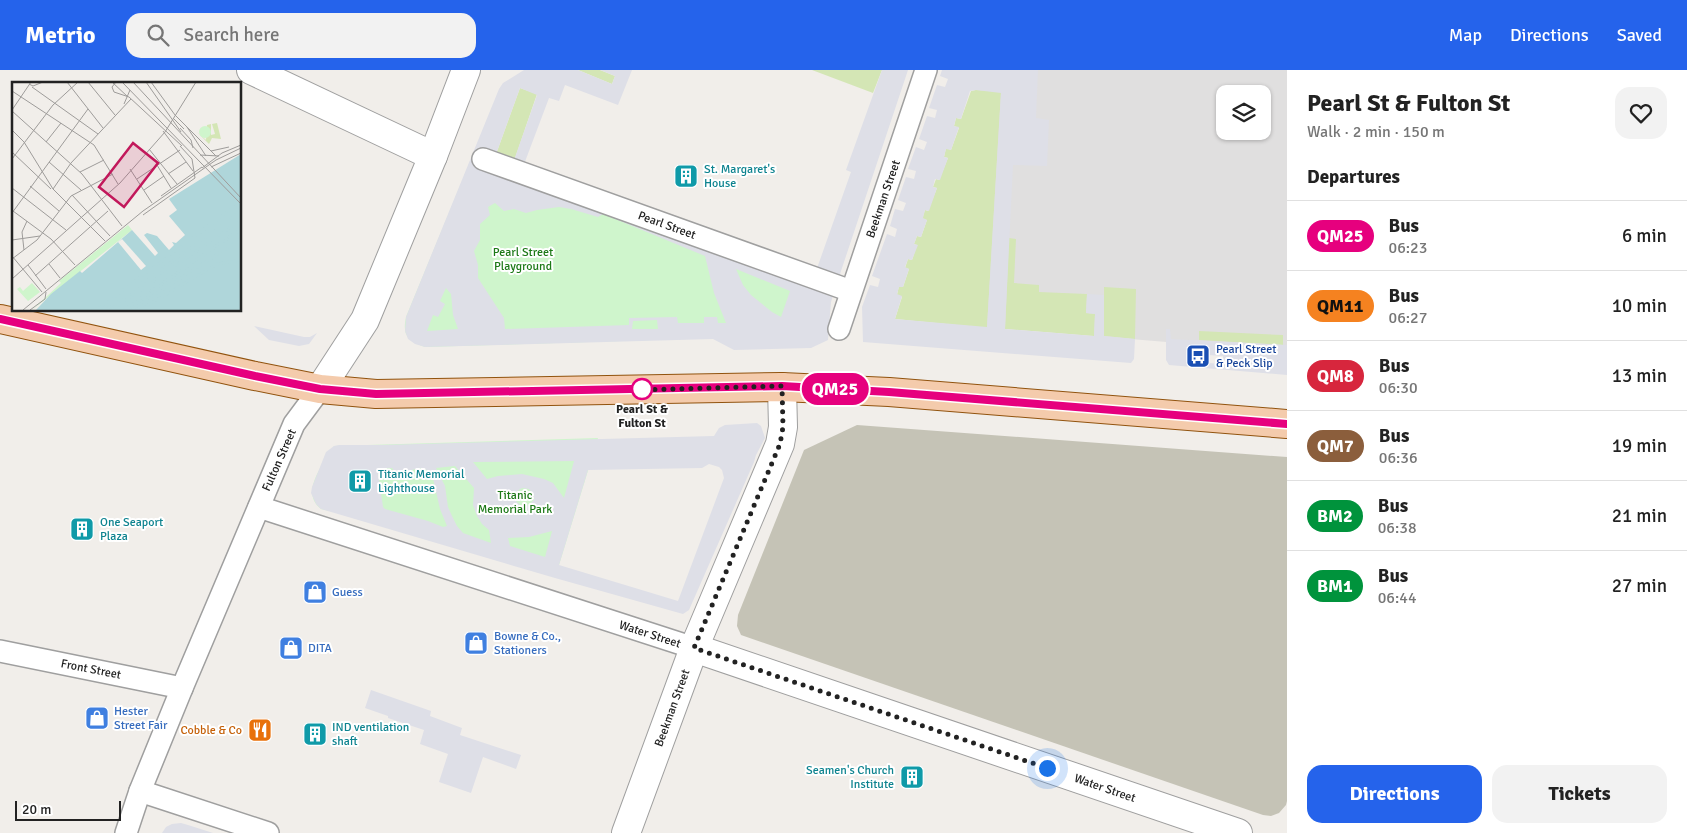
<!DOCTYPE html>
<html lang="en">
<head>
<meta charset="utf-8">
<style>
	body { margin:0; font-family:Signika,sans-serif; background:#f2f2f2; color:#222; height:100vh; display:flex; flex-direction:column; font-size:19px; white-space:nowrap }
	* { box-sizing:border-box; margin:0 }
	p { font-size:16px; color:#767676 }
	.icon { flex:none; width:28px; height:28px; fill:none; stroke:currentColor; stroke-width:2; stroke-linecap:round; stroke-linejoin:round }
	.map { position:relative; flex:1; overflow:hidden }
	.side { display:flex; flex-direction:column; background:#fff; width:400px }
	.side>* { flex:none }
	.badge { padding:0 10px; border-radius:16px; font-size:18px; line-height:32px }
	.buttons { position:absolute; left:1216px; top:15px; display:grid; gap:10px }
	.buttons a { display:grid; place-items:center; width:55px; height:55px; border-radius:10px; background:#fff; box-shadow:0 1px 4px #0004; font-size:25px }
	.scale { position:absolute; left:15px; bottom:12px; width:106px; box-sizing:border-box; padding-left:5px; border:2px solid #222; border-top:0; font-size:14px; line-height:18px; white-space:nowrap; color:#222; -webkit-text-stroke:4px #fff; paint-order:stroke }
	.you { position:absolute; width:25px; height:25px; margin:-12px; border:4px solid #fff; border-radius:50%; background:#1a73e8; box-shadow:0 0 0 8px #1a73e833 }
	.map>.badge { position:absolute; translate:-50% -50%; box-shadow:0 0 0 2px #fff }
	h2 { padding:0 20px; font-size:19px; line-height:45px }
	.round { display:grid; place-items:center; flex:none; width:52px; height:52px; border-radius:15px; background:#f2f2f2 }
	.head { display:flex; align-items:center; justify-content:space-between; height:85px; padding:0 20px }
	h1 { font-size:24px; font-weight:700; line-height:38px }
	.cta { display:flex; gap:10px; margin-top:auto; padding:10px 20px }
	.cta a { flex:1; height:58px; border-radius:15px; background:#2563eb; color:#fff; font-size:20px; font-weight:700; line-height:58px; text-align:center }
	.cta a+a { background:#f2f2f2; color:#222 }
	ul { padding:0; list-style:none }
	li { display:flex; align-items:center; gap:15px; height:70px; padding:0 20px; border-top:1px solid #e0e0e0 }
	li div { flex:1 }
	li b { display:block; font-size:19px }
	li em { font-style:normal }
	li .badge { min-width:55px; font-weight:700; text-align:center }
	header { display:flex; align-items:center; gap:30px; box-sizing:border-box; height:70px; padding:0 25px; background:#2563eb; color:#fff }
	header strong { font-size:24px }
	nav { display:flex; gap:28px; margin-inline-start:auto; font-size:18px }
	.search { width:350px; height:45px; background:#f2f2f2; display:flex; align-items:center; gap:12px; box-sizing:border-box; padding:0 18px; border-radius:15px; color:#767676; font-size:19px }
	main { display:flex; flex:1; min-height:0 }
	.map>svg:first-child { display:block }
	.residential { fill:#e0dfdf; fill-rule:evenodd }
	.construction { fill:#c5c3b6 }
	.grass { fill:#d4e6b5 }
	.park { fill:#cff5cc }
	.plaza { fill:#dedfe7; fill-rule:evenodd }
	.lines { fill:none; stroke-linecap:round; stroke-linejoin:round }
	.pedestrian-casing { stroke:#9f9f9f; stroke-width:24 }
	.minor-casing { stroke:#9f9f9f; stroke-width:30 }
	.primary-casing { stroke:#91530e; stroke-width:30 }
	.pedestrian { stroke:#fff; stroke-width:21 }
	.minor { stroke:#fff; stroke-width:28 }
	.primary { stroke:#f4cbac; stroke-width:28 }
	.line-casing { stroke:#fff; stroke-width:11 }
	.line { stroke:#e6007e; stroke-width:8 }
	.walk { stroke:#222; stroke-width:5; stroke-dasharray:0 9 }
	.stop-dot { fill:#fff; stroke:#e6007e; stroke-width:2.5 }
	.labels { text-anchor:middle; stroke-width:4; stroke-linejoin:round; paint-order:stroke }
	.culture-label { font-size:12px; fill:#0d838f; stroke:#fff; text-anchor:start }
	.street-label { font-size:12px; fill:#222; stroke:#fff }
	.park-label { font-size:12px; fill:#1d7917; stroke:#fff }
	.transit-label { font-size:12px; fill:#164399; stroke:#fff; text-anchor:start }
	.stop-label { font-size:12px; font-weight:bold; fill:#222; stroke:#fff }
	.shop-label { font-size:12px; fill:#366cbe; stroke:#fff; text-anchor:start }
	.food-label { font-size:12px; fill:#c56008; stroke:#fff; text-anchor:end }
	.inset-river { fill:none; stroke:#afd6da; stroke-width:2.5 }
	.inset-road { fill:none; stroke:#9e9c9a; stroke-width:1 }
	.view { fill:#c2185b; fill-opacity:0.15; stroke:#c2185b; stroke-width:2.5 }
	.inset-edge { fill:none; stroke:#222; stroke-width:2.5 }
</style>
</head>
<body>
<header>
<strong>Metrio</strong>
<div class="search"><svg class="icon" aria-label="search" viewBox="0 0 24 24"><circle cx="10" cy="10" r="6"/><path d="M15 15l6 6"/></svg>Search here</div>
<nav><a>Map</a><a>Directions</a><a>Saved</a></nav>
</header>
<main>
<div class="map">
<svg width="1287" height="763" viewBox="0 0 1287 763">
	<rect width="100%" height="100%" fill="#f1eeea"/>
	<path class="residential" d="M976,0H1287V282L961,255ZM1225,24H1262V61H1225Z"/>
	<path class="construction" d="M857,355L1287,387V731L1286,735L1279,743L1271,746L1263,745L741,565L737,556L738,545L804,380Z"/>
	<g class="grass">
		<path d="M578,0H600L615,6L612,14Z"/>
		<path d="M812,0H882L873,23Z"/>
		<path d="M520,18L537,24L513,94L495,87Z"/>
		<path d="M976,20L1001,22L987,258L895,249L902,227L897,225L899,216L903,217L909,199L905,198L908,189L912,190L917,175L914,174L917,166L921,167L927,150L922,149L925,140L928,141L937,118L933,117L936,109L939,110L948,88L944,87L946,78L951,80L959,58L954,56L956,48L961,49L971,21Z"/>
		<path d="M1009,168L1016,169L1014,213L1039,215V222L1087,224L1086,243L1095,244L1094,266L1005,259Z"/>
		<path d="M1104,217L1136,219L1135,269L1104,266Z"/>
		<path d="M1199,261L1283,265V275L1199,270Z"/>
	</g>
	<g class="park">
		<path d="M475,80L807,201L782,266L425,277C408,271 402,266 406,247Z"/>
		<path d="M598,368L559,495L321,439C299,422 324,394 334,376Z"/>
	</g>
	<g class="plaza">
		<path d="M524,0H578L612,14L615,6L600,0H632L618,35L565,15L559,31L549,28L523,97L815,204L851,102L846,100L882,0H908L838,210L831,232L828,270L811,278L734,280L713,269L425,277L415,274L408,269L405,261L406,247L499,19L503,13ZM520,18L537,25L513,93L495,87ZM495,133L504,141L514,139L526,143L537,140L559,137L571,139L598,147L603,144L705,186L714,223L726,253H718L717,247H704V253H678L677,247L629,248V255L505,259L504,248L478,208V195L474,181L480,170V154L490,145L488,137ZM736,199L790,221L781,247L772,242L751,225L743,215ZM446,218L451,224L453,245L458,259L427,261L433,245L438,247L445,234L440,231ZM657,250L658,259H632L633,251Z"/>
		<path d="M942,0H1038L1036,48L1049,50L1047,96L1013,95L1005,259L1094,266L1095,244L1086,243L1087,224L1104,225V266L1135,269L1134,289L1131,293L863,272L862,237L870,215L878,217L880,209L872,206L887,164L895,167L897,159L890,156L895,139L903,141L906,133L898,130L906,107L914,109L916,101L908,99L916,77L924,80L927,72L919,69L927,46L935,48L937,40L929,38L937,15L945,17L948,9L940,6ZM976,20L1001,23L987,257L895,249L902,226L897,224L899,217H903L909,199L905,197L908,189L912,190L918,175L914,174L917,166L921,167L927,150L923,148L925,140L929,141L937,118L933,117L935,109L940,110L948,88L944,87L946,79L951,80L959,57L954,56L956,48L961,49L970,21Z"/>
		<path d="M254,256L304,267H310L317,263L309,274L299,276L269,270Z"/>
		<path d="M1166,259H1170L1171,269L1287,275V305L1169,295L1166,290ZM1208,285L1223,286V294L1208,293Z"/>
		<path d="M757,353L761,356L765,368L756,385L754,392L689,540L683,544L555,508L321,439L316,434L311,423L312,417L326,382L334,376L339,375H382L714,366L719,358L725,355ZM574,391L564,428L553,413L544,409L522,404L498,406L487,409L473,392ZM709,394L719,397L722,400L724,408L678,531L559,495L588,400L702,398ZM455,396L474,418L473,435L477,446L482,454L489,460L491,473L463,463L457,456L452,446L448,437L445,416L436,398ZM385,398H392L396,404L400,406L405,405L412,400L420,398L427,400L432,404L440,439L447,456L443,457L428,451L385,439L383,437L378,402L379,399ZM362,401L369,407V413L365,418L356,420L351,416V406L355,402ZM522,418L529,419L533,424L534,430L527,436H521L515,430L517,421ZM552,461L545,487L510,476L508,468L529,467Z"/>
		<path d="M371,620L431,641L430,646L462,658L460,665L521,685L516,699L483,687L471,723L439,712L448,684L420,674L424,660L388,648V646L365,638Z"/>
		<path d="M181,753L188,755L213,763H162L166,757L172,754Z"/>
	</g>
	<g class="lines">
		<g class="pedestrian-casing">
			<g id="pedestrian">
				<path d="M483,89L851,221"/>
				<path d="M839,259L926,0"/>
				<path d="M259,437L694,578"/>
				<path d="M0,581L182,618"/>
				<path d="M140,721L268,763"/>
				<path d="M126,763L140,721L182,618L294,354L320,319"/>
			</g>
		</g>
		<g class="minor-casing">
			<g id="minor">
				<path d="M251,0L433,86"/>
				<path d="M320,319L365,250L433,86L466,0"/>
				<path d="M694,578L1238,763"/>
				<path d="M626,763L694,578L780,374L783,357L782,317"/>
			</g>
		</g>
		<g class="primary-casing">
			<path id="primary" d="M0,249L255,306L320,319L376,324L782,317L889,322L1287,354"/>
		</g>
		<use href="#pedestrian" class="pedestrian"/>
		<use href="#minor" class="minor"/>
		<use href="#primary" class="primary"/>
	</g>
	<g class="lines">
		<g class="line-casing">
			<path id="line" d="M0,249L255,306L320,319L376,324L782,316L889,322L1287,354"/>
		</g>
		<use href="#line" class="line"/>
		<path class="walk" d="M642,319L635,320L782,316L783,357L780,374L694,578L1047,698"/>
	</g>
	<defs>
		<g id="building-square" transform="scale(1.25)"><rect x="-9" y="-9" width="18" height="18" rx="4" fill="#0f9aa8" stroke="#fff"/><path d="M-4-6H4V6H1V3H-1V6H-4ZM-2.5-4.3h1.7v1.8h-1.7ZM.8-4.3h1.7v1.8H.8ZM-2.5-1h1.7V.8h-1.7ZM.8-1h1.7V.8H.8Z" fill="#fff"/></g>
		<g id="bus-square" transform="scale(1.25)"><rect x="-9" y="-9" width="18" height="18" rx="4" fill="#1a4fb4" stroke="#fff"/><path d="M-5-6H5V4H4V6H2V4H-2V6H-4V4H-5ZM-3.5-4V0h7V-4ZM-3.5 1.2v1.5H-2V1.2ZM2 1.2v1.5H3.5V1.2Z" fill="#fff"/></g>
		<g id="shop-square" transform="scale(1.25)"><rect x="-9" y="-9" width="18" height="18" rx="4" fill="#3f7fe0" stroke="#fff"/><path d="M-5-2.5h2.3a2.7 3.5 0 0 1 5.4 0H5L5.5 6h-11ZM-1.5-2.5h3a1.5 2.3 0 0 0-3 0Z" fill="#fff"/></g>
		<g id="restaurant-square" transform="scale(1.25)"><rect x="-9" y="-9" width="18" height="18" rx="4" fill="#e8710a" stroke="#fff"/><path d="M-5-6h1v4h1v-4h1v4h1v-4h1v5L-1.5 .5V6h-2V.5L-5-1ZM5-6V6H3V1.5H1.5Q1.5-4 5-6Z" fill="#fff"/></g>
	</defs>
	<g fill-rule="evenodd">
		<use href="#building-square" x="686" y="106"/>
		<use href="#bus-square" x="1198" y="286"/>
		<use href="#building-square" x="360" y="411"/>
		<use href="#building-square" x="82" y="459"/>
		<use href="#shop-square" x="315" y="522"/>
		<use href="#shop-square" x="476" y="573"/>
		<use href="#shop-square" x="291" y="578"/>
		<use href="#shop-square" x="97" y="648"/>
		<use href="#restaurant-square" x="260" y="660"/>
		<use href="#building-square" x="315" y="664"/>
		<use href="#building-square" x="912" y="707"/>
	</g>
	<circle class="stop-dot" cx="642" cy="319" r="10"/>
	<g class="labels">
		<g class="culture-label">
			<text x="704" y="103">St. Margaret's<tspan x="704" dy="14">House</tspan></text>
			<text x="378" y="408">Titanic Memorial<tspan x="378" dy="14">Lighthouse</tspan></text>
			<text x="100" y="456">One Seaport<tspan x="100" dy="14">Plaza</tspan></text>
			<text x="332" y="661">IND ventilation<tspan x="332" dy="14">shaft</tspan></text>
			<text x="894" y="704" text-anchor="end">Seamen's Church<tspan x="894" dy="14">Institute</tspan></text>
		</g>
		<g class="street-label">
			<text transform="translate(883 129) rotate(-71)" y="4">Beekman Street</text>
			<text transform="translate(667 155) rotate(20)" y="4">Pearl Street</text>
			<text transform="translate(279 390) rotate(-66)" y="4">Fulton Street</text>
			<text transform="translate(650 564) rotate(18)" y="4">Water Street</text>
			<text transform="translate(91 599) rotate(11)" y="4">Front Street</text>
			<text transform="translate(672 638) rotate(-70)" y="4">Beekman Street</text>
			<text transform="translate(1105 718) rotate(19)" y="4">Water Street</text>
		</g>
		<g class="park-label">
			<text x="523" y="186">Pearl Street<tspan x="523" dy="14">Playground</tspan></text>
			<text x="515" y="429">Titanic<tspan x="515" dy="14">Memorial Park</tspan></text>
		</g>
		<g class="transit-label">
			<text x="1216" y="283">Pearl Street<tspan x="1216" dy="14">&amp; Peck Slip</tspan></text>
		</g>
		<g class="stop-label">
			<text x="642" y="343">Pearl St &amp;<tspan x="642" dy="14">Fulton St</tspan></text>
		</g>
		<g class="shop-label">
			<text x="332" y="526">Guess</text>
			<text x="494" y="570">Bowne &amp; Co.,<tspan x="494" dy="14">Stationers</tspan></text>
			<text x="308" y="582">DITA</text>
			<text x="114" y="645">Hester<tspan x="114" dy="14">Street Fair</tspan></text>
		</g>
		<g class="food-label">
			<text x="242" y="664">Cobble &amp; Co</text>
		</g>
	</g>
	<g transform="translate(12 12)">
		<rect width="229" height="229" fill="#f1eeea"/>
		<path d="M205,41L209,57L200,56L197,62L185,50L194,58L195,43L199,42V53L203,52L200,42Z" fill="#d4e6b5"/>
		<path d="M187 50a6 6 0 1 1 12 0a6 6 0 1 1-12 0ZM116,143L120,148L20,228L49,201L47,199ZM20,201L28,210L16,219L5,207L8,205L11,209Z" fill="#cff5cc"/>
		<path d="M229,72V228H24L39,212L68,189L70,191L120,148L143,174L146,171L132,153L135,151L145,154L157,168L162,163L160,160L164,161L173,153L157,134L165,128L157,117Z" fill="#afd6da"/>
		<path d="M110,157L134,184L129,188L106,160Z" fill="#f1eeea"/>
		<path class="inset-river" d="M80,228L89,225L227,121M83,228L95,227L229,129M100,228L229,138M112,228L229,147M119,228L229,157M128,228L205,182L229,178"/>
		<path class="inset-road" d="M55,0L91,46M76,0L103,33M100,0L116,15M104,0L100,5L102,10L117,15M110,0L229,122M121,0L229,116M134,0L169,50M139,0L163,33M17,2L21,4L31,0M20,5L86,52M0,9L82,63L106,102M117,15L170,64M112,22L118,8M0,28L19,0M0,29L70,92L110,144M163,33L204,74M161,36L172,47M175,45L194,74M168,46L179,58L181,66M0,48L12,60L41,107L93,159M151,49L181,89M34,60L49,41M137,67L165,102M199,69L217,65M0,70L39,107M188,73L207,74M0,77L41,23L66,0M37,80L69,108M145,83L159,106M199,85L229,71M190,86L210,71L229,63M118,87L140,121M68,90L92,78M156,92L174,80M125,97L168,68M18,104L47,129M0,106L54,148M41,107L59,81L119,17M132,108L152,94M60,113L98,154M149,114L190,85M1,129L39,157L63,183M0,131L76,27M131,133L183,96L180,77L168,64M0,158L28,154M12,168L10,150L15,139M0,174L30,210M0,177L25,158L59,114L101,92M37,182L48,196M16,183L34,207M23,194L96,129M0,197L108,101L153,50L184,0M11,228L131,129L204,78L229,66M18,228L33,217L34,210"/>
		<path class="view" d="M121,61L146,81L112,125L87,105Z"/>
		<rect width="229" height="229" class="inset-edge"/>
	</g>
</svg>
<div class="buttons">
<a><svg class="icon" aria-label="layers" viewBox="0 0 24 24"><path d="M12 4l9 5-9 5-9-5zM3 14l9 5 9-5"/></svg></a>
</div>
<div class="scale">20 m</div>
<div class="you" style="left:1047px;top:698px"></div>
<b class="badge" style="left:835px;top:319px;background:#e6007e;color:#fff">QM25</b>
</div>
<section class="side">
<div class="head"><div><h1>Pearl St &amp; Fulton St</h1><p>Walk · 2 min · 150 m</p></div><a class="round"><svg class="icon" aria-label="heart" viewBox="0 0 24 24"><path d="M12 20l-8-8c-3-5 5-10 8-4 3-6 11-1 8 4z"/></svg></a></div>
<h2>Departures</h2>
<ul>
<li><span class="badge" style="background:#e6007e;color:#fff">QM25</span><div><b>Bus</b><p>06:23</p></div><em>6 min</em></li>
<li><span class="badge" style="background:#f58220;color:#111">QM11</span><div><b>Bus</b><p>06:27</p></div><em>10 min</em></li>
<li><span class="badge" style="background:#d7263d;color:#fff">QM8</span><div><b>Bus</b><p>06:30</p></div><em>13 min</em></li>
<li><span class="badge" style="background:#8b5e3c;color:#fff">QM7</span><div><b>Bus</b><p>06:36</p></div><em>19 min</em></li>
<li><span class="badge" style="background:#00933c;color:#fff">BM2</span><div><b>Bus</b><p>06:38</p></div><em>21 min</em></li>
<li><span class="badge" style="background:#00933c;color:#fff">BM1</span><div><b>Bus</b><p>06:44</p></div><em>27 min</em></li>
</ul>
<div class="cta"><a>Directions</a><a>Tickets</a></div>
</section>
</main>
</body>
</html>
